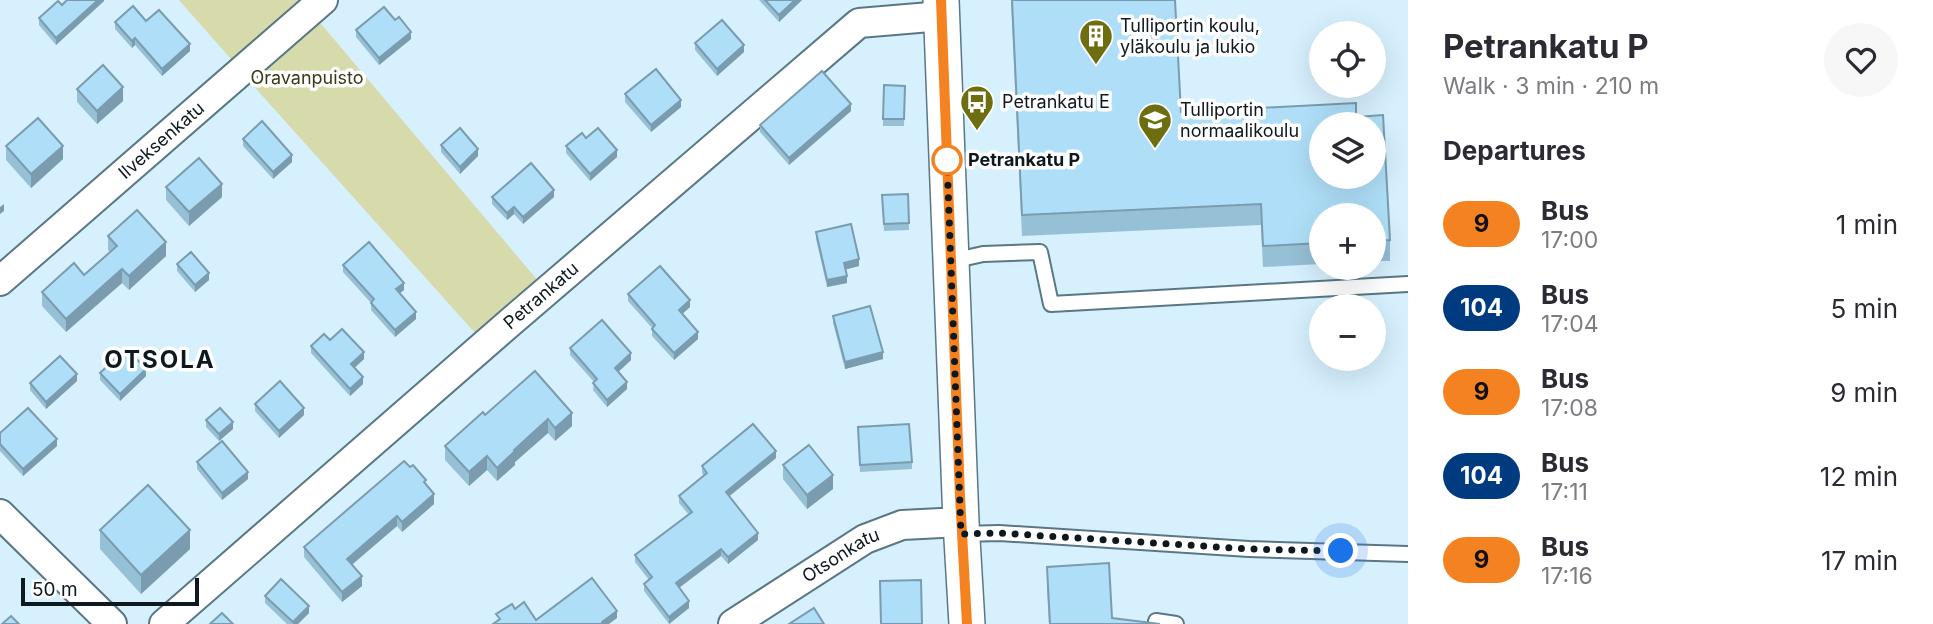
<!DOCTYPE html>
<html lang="en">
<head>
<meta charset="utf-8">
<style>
	body { margin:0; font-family:Inter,sans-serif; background:#f7f7f7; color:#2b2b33; height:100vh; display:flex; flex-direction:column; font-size:26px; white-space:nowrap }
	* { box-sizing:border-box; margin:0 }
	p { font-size:23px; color:#7c7c81 }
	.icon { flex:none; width:38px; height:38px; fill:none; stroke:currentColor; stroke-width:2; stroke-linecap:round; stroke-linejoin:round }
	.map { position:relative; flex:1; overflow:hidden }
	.drawer { display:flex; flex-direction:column; background:#fff; width:525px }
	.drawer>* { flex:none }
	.badge { padding:0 14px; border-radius:23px; font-size:24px; line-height:46px }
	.tools { position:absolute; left:1309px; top:21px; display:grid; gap:14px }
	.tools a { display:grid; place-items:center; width:77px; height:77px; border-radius:50%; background:#fff; box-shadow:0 7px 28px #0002; font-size:35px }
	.scale { position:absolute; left:21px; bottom:18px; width:178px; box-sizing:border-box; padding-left:7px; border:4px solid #0e191f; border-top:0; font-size:19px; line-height:24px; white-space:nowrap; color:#0e191f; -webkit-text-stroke:5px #fff; paint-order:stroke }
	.you { position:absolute; width:35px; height:35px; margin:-18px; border:5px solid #fff; border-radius:50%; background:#1a73e8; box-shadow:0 0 0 10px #1a73e833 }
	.map>.badge { position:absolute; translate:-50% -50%; box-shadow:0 0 0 4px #fff }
	h2 { padding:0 35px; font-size:26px; line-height:63px }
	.round { display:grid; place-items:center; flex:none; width:74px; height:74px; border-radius:37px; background:#f7f7f7 }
	.head { display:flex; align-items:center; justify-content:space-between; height:119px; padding:0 35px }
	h1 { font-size:33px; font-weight:700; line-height:52px }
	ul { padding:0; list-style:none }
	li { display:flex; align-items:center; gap:21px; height:84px; padding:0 35px }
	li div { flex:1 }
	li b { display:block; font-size:26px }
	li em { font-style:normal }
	li .badge { min-width:77px; font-weight:700; text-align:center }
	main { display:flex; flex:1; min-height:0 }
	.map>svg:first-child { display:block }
	.green { fill:#d7daab }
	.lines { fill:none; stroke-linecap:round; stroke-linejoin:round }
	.service-casing { stroke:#5a7785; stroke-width:18 }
	.minor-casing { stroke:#5a7785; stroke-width:32 }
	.tertiary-casing { stroke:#5a7785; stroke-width:38 }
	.service { stroke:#fff; stroke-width:14 }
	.minor { stroke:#fff; stroke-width:28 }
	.tertiary { stroke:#fff; stroke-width:35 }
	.wall { fill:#96c0d5 }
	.shaded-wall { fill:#7a9cae }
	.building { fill:#afdff8; stroke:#7a9cae; stroke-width:2; fill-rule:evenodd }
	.line-casing { stroke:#fff; stroke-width:16 }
	.line { stroke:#f58220; stroke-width:10 }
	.walk { stroke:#0e191f; stroke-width:7; stroke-dasharray:0 12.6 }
	.stop-dot { fill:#fff; stroke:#f58220; stroke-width:3.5 }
	.labels { text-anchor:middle; stroke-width:7; stroke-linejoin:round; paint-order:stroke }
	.poi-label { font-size:18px; fill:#0e191f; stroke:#fff; text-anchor:start }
	.park-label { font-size:18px; fill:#3a3a18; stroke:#fff }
	.street-label { font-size:18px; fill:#0e191f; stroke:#fff }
	.stop-label { font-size:18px; font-weight:bold; fill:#0e191f; stroke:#fff; text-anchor:start }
	.district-label { font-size:24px; font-weight:bold; letter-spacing:2px; fill:#0e191f; stroke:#fff }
</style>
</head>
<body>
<main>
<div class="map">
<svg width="1408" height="624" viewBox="0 0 1408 624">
	<rect width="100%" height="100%" fill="#d6f0fd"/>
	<g class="green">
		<path d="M179,0H315L238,67Z"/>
		<path d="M311,12L545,289L484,343L242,73Z"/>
	</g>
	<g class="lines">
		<g class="service-casing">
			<g id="service">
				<path d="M952,261L983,254L1040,252L1051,304L1408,284"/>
				<path d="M962,534L999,533L1249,549L1408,554"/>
				<path d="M1156,621L1176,624"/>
			</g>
		</g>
		<g class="minor-casing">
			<g id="minor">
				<path id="s1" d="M0,281L323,0"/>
				<path d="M0,514L112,624"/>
				<path id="s2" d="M164,624L506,326L859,23L942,16"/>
				<path id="s3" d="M733,624L865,539L902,525L961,522"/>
			</g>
		</g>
		<g class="tertiary-casing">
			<path id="tertiary" d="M941,0L961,522L967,624"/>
		</g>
		<use href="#service" class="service"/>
		<use href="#minor" class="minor"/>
		<use href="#tertiary" class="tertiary"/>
	</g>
	<g class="wall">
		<path d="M104,0V1L56,45L39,25V18L62,5Z"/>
		<path d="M759,0H802L779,22Z"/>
		<path d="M1011,0H1175L1181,112L1356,117L1390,240V261H1374V215H1321V264L1263,267L1261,225L1022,236Z"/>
		<path d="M146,21L190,51L162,76L135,45L132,48L115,29V22Z"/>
		<path d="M356,30L411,39L379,65L356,37Z"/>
		<path d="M695,43L744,52L717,76L695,50Z"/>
		<path d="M905,86L904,126H883V119Z"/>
		<path d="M77,89L123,101L97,124L77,102Z"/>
		<path d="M625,94L681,107L651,132L625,102Z"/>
		<path d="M851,111L789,165L760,132V125Z"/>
		<path d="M586,138L617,157L590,181L566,153V146Z"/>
		<path d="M243,139L292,162L273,179L243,146Z"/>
		<path d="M441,145L478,156L460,174L441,152Z"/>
		<path d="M6,146L63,159L31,188L6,160Z"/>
		<path d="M166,187L222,197L189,226L166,200Z"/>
		<path d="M908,194L909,230L884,231L882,195Z"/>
		<path d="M492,197H554L523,224L514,214L507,220L492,204Z"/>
		<path d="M816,232L859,266L846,269L847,283L827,287L816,239Z"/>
		<path d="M108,236L166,256L129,290L122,283L66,332L42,306V292L84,275L110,252L108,250Z"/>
		<path d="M177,264L209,280L195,292L177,271Z"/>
		<path d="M343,265L404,290L400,293L416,319L395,337L371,310V303L343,272Z"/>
		<path d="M628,294L690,307L682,314L698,339L674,360L652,336V328L628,301Z"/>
		<path d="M833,316L883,359L845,369L833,323Z"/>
		<path d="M330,340L364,359L354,368L363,384L350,396L311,353V346Z"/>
		<path d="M570,348L631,360L618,372L627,389L607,407L593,390L594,382L570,355Z"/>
		<path d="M535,371L572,426L555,441L548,433L515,462V465L497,481L487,470L469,486L445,460V446L485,415Z"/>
		<path d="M100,373L146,376L120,401L100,380Z"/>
		<path d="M77,381L46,409L30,390V383Z"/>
		<path d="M255,404L304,415L279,438L255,411Z"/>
		<path d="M206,420L233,429L219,441L206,427Z"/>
		<path d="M0,433L57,446L23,476L0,451Z"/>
		<path d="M858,434L912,462V469L860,472Z"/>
		<path d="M776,458L729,496L758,540L728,564L721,556L679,588L689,608L669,624L644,591V584L649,580L635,562V555L689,515L679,503V496L704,476L702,473V466Z"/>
		<path d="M197,462L248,479L222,500L197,469Z"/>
		<path d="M783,465L833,489L807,509L783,479Z"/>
		<path d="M426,485L434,504L402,532L397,526L352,564L362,586L342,602L304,557V547Z"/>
		<path d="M100,530L190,549L141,594L100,549Z"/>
		<path d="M1047,567L1112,618L1160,624H1049L1047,589Z"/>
		<path d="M265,596L309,613L298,624H287L265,603Z"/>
	</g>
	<g class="shaded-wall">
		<path d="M98,0H104V1L56,45V38Z"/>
		<path d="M795,0H802L779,22V15Z"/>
		<path d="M411,32V39L379,65V58Z"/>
		<path d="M135,38V45L132,48V41Z"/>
		<path d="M190,44V51L162,76V69Z"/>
		<path d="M744,45V52L717,76V69Z"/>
		<path d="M123,87V101L97,124V111Z"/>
		<path d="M681,100V107L651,132V125Z"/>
		<path d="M851,104V111L789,165V158Z"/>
		<path d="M63,146V159L31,188V174Z"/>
		<path d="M478,149V156L460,174V167Z"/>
		<path d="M617,150V157L590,181V174Z"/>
		<path d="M292,155V162L273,179V172Z"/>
		<path d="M222,184V197L189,226V212Z"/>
		<path d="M554,190V197L523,224V217Z"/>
		<path d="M4,204V211L0,214V207Z"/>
		<path d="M514,207V214L507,220V213Z"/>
		<path d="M166,242V256L129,290V276Z"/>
		<path d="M859,259V266L844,270V263Z"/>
		<path d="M122,269V283L66,332V319Z"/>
		<path d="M209,273V280L195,292V285Z"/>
		<path d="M847,276V283L827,287V280Z"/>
		<path d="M404,283V290L396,296V289Z"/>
		<path d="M690,300V307L679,317V310Z"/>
		<path d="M416,312V319L395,337V330Z"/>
		<path d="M698,332V339L674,360V353Z"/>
		<path d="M364,352V359L351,371V364Z"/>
		<path d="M883,352V359L845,369V362Z"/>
		<path d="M631,353V360L615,375V368Z"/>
		<path d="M146,369V376L120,401V394Z"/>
		<path d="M77,374V381L46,409V402Z"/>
		<path d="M363,377V384L350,396V389Z"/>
		<path d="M627,382V389L607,407V400Z"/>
		<path d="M304,408V415L279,438V431Z"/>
		<path d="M572,413V426L555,441V428Z"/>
		<path d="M548,419V433L515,462V465L497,481V468L514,450Z"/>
		<path d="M233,422V429L219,441V434Z"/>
		<path d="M57,439V446L23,476V469Z"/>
		<path d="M776,451V458L726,499V492Z"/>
		<path d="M487,456V470L469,486V472Z"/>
		<path d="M248,472V479L222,500V493Z"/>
		<path d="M833,475V489L807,509V495Z"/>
		<path d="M434,494V504L402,532V522Z"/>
		<path d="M397,516V526L347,569V559Z"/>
		<path d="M190,530V549L141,594V575Z"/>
		<path d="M758,533V540L728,564V557Z"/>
		<path d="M721,549V556L676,590V583Z"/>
		<path d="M362,576V586L342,602V592Z"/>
		<path d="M689,601V608L669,624V617Z"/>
		<path d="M309,606V613L298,624H293V622Z"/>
		<path d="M617,611V618L609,624H602V622Z"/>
	</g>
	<g class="building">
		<path d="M67,0H98L56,38L39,18L58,1L62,5Z"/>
		<path d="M765,0H795L779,15Z"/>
		<path d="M1012,0H1175L1181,112L1356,103V117L1383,115L1390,240L1374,241V215H1321V243L1263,246L1261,204L1022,215ZM1321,124H1374V177H1321Z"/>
		<path d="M133,6L146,21L159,10L190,44L162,69L135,38L132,41L115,22Z"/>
		<path d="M384,7L395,20L399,17L411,32L379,58L356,30Z"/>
		<path d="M722,20L744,45L717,69L695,43Z"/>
		<path d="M103,65L123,87L97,111L77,89Z"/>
		<path d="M656,69L681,100L651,125L625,94Z"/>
		<path d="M822,71L851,104L789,158L760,125Z"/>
		<path d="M884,85L905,86L904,119H883Z"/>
		<path d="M38,118L63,146L31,174L6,146Z"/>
		<path d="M262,121L292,155L273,172L243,139Z"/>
		<path d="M460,128L478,149L460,167L441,145Z"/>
		<path d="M598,128L617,150L590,174L566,146L582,133L586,138Z"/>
		<path d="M199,158L222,184L189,212L166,187Z"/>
		<path d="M531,163L554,190L523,217L514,207L507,213L492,197Z"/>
		<path d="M908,194L909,223L884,224L882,195Z"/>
		<path d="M137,210L166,242L129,276L122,269L66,319L42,292L74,263L84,275L117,246L108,236Z"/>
		<path d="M851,224L859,259L844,263L847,276L827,280L816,232Z"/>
		<path d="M369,242L404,283L396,289L416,312L395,330L371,303L374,299L343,265Z"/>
		<path d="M191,252L209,273L195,285L177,264Z"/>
		<path d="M660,266L690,300L679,310L698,332L674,353L652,329L655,325L628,294Z"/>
		<path d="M870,306L883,352L845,362L833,316Z"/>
		<path d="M602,320L631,353L615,368L627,382L607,400L593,383L597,379L570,348Z"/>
		<path d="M342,329L364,352L351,364L363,377L350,389L311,346L324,334L330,340Z"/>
		<path d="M126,348L146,369L120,394L100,373Z"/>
		<path d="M60,356L77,374L46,402L30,383Z"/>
		<path d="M535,371L572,413L555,428L548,419L514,450L515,451L497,468L487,456L469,472L445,446L483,412L485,415Z"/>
		<path d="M280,381L304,408L279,431L255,404Z"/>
		<path d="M28,408L57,439L23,469L0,444V433Z"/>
		<path d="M220,408L233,422L219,434L206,420Z"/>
		<path d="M753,424L776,451L726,492L758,533L728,557L721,549L676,583L689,601L669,617L644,584L652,577L635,555L692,512L679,496L707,473L702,466Z"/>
		<path d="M909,424L912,462L860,465L858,427Z"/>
		<path d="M222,441L248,472L222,493L197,462Z"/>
		<path d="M809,445L833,475L807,495L783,465Z"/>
		<path d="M404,461L410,467L413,465L426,480L424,482L434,494L402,522L397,516L347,559L362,576L342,592L304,547Z"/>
		<path d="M148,485L190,530L141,575L100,530Z"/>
		<path d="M1109,563L1112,618L1160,624H1050L1047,567Z"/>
		<path d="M592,578L617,611L602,622L603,624H493L500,619L496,614L512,604L515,609L524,602L536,620Z"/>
		<path d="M281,579L309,606L293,622L265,596Z"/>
		<path d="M921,580L922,624H881L880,581Z"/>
		<path d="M814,608L824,624H789Z"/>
		<path d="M222,613L233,624H210Z"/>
		<path d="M11,616L19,624H2Z"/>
	</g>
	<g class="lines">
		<g class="line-casing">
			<path id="line" d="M941,0L960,496L967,624"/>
		</g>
		<use href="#line" class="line"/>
		<path class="walk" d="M947,160L961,534L999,533L1249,549L1341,551"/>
	</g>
	<defs>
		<g id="building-pin" transform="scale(1.75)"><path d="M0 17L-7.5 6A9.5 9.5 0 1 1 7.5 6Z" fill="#6d6e10" stroke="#fff"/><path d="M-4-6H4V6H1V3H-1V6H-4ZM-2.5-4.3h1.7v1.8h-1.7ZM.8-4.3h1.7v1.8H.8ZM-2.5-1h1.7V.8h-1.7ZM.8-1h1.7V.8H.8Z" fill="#fff"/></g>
		<g id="bus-pin" transform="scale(1.75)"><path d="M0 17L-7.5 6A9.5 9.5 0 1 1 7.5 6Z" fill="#6d6e10" stroke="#fff"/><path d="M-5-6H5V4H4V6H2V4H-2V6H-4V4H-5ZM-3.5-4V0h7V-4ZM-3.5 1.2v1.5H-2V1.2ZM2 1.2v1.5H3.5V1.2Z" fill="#fff"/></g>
		<g id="school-pin" transform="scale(1.75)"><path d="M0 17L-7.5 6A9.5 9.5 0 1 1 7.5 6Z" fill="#6d6e10" stroke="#fff"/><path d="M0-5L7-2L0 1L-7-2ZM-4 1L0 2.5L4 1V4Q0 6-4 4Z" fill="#fff"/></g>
	</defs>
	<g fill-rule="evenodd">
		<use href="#building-pin" x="1096" y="36"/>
		<use href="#bus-pin" x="977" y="102"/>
		<use href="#school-pin" x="1155" y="120"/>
	</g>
	<circle class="stop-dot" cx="947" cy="160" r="14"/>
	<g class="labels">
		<g class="poi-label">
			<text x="1120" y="32">Tulliportin koulu,<tspan x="1120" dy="21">yläkoulu ja lukio</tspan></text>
			<text x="1002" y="108">Petrankatu E</text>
			<text x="1180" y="116">Tulliportin<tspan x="1180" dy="21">normaalikoulu</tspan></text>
		</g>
		<g class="park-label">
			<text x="307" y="84">Oravanpuisto</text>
		</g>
		<g class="street-label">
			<text dy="6" stroke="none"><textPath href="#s1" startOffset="214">Ilveksenkatu</textPath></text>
			<text dy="6" stroke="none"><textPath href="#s2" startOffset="500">Petrankatu</textPath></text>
			<text dy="6" stroke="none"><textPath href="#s3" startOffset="128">Otsonkatu</textPath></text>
		</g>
		<g class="stop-label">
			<text x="968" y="166">Petrankatu P</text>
		</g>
		<g class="district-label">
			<text x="160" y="368">OTSOLA</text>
		</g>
	</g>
</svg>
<div class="tools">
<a><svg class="icon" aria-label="locate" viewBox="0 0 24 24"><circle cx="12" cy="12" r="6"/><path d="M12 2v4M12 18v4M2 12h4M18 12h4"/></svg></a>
<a><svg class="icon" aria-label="layers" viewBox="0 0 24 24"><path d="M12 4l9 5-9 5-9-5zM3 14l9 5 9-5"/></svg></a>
<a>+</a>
<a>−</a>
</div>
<div class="scale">50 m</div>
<div class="you" style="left:1341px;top:551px"></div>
</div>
<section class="drawer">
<div class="head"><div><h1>Petrankatu P</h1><p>Walk · 3 min · 210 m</p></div><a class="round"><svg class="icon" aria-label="heart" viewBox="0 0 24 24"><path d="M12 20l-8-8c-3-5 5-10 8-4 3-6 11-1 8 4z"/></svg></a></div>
<h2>Departures</h2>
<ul>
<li><span class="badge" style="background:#f58220;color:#111">9</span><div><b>Bus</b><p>17:00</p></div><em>1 min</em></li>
<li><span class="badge" style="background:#003b80;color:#fff">104</span><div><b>Bus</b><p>17:04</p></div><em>5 min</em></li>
<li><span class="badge" style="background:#f58220;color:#111">9</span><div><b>Bus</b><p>17:08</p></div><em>9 min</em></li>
<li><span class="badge" style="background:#003b80;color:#fff">104</span><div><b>Bus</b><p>17:11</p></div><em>12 min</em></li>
<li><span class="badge" style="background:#f58220;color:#111">9</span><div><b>Bus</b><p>17:16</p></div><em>17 min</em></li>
</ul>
</section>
</main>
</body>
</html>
